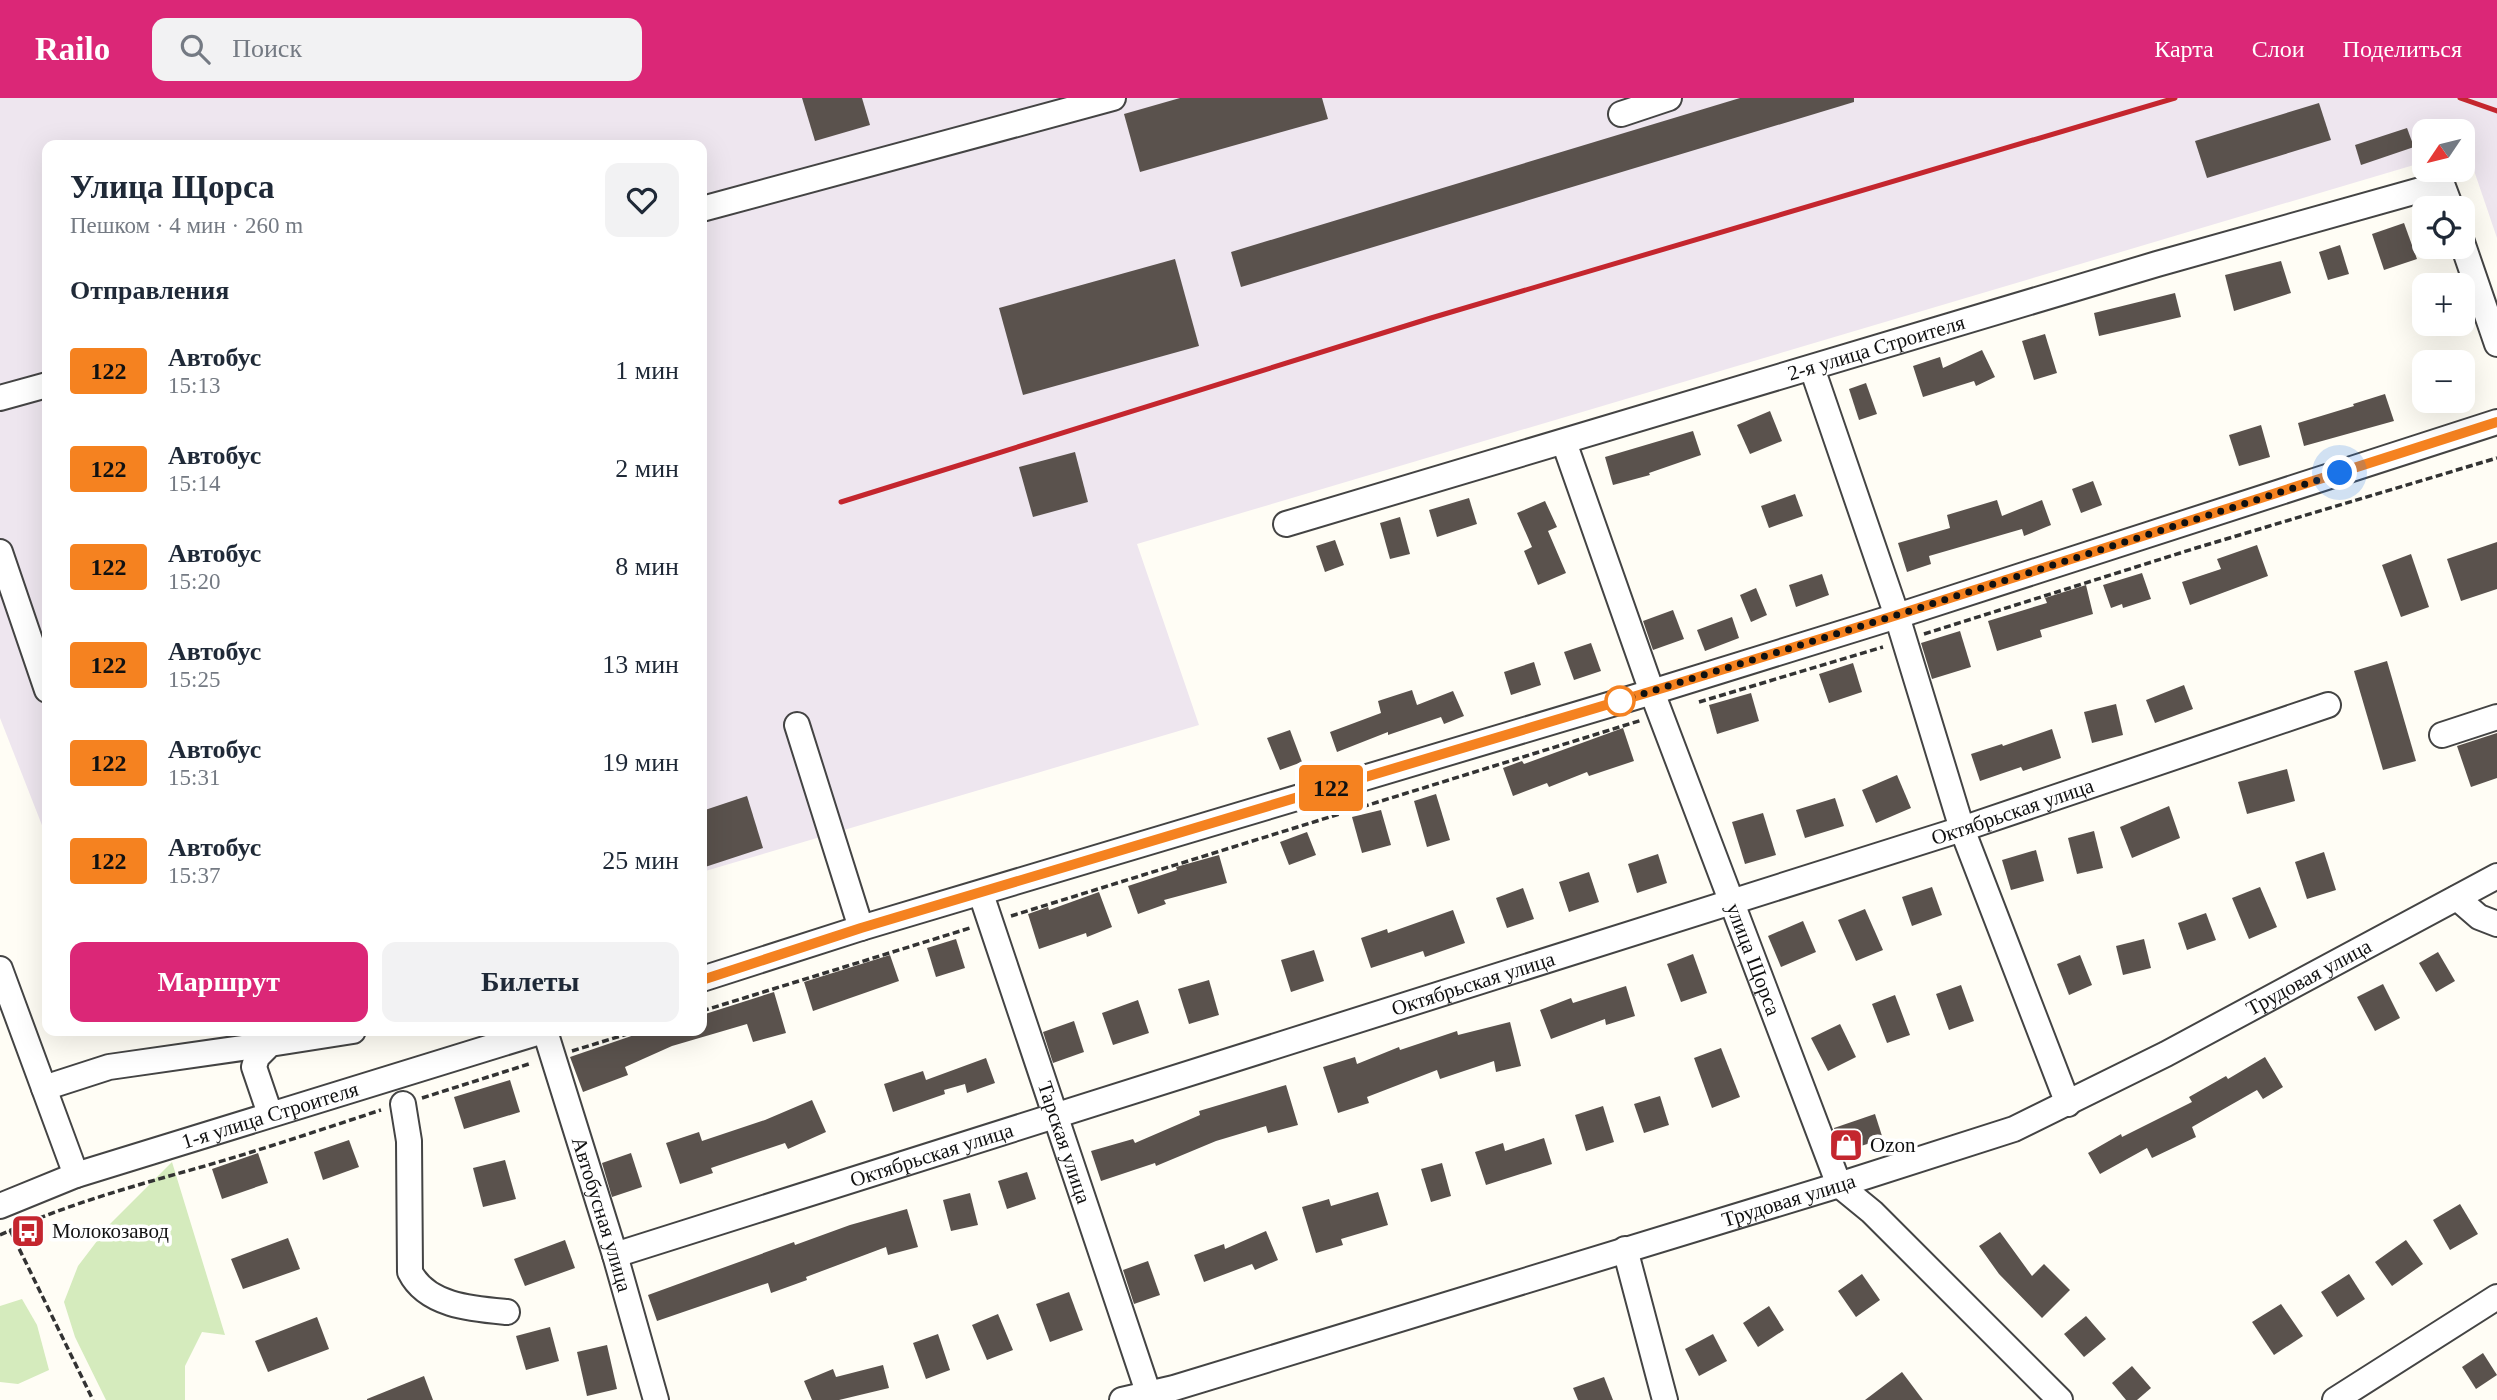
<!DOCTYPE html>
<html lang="ru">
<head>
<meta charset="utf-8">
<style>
	body { margin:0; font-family:"Times New Roman",serif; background:#f2f2f3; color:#1f2937; height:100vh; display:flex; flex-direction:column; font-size:26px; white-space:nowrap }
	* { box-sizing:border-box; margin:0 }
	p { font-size:23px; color:#747a83 }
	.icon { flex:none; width:38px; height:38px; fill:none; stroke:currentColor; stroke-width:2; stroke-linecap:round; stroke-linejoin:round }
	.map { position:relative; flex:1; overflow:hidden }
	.side { position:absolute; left:42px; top:42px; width:665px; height:896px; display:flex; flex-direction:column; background:#fff; border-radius:14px; box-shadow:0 7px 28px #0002 }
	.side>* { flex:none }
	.badge { padding:0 14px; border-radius:5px; font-size:24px; line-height:46px }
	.needle { width:46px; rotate:235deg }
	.fabs { position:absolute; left:2412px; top:21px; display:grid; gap:14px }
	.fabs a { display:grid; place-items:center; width:63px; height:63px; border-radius:14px; background:#fff; box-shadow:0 7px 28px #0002; font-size:35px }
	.you { position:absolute; width:35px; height:35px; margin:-18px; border:5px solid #fff; border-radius:50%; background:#1a73e8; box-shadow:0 0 0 10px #1a73e833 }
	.map>.badge { position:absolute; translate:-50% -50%; box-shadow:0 0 0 4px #fff }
	h2 { padding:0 28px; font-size:26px; line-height:63px }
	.round { display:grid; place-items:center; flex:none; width:74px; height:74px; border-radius:14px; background:#f2f2f3 }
	.head { display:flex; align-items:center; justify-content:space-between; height:119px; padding:0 28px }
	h1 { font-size:33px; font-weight:600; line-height:52px }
	.cta { display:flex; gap:14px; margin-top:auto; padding:14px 28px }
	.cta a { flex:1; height:80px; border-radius:14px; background:#db2777; color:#fff; font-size:28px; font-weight:600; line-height:80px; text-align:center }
	.cta a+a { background:#f2f2f3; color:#1f2937 }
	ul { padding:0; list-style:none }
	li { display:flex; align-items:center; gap:21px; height:98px; padding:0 28px }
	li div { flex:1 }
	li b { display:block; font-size:26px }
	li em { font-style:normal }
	li .badge { min-width:77px; font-weight:700; text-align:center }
	header { display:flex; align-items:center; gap:42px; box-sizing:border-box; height:98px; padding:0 35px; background:#db2777; color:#fff }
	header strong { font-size:33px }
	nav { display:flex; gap:38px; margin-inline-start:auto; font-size:24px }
	.search { width:490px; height:63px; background:#f2f2f3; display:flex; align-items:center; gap:18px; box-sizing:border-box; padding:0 24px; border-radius:14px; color:#747a83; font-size:26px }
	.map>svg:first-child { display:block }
	.industrial { fill:#eee6ef }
	.green { fill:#d5ebbd }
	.building { fill:#5a524d }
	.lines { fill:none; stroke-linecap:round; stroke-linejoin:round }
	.minor-casing { stroke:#444; stroke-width:28 }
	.path { stroke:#333; stroke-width:3.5; stroke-dasharray:7 3.5; stroke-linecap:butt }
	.minor { stroke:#fff; stroke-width:24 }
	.rail { stroke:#c4262e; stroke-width:5 }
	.line-casing { stroke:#fff; stroke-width:16 }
	.line { stroke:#f58220; stroke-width:10 }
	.walk { stroke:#111; stroke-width:7; stroke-dasharray:0 12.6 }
	.stop-dot { fill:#fff; stroke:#f58220; stroke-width:3.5 }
	.labels { text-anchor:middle; stroke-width:7; stroke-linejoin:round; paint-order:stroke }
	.street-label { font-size:21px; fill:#111; stroke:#fff }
	.poi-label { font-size:21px; fill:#111; stroke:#fff; text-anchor:start }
</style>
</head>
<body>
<header>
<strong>Railo</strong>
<div class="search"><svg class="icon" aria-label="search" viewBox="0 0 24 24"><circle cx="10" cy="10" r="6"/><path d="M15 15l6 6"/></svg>Поиск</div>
<nav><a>Карта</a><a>Слои</a><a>Поделиться</a></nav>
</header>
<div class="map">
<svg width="2497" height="1302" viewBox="0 0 2497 1302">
	<rect width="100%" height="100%" fill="#fffdf5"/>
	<path class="industrial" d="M0,0H2497V140L2467,52L2462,53V33H2424V64L1137,446L1199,627L702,774V47H47V740L0,620Z"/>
	<g class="green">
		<path d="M172,1064L225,1237L202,1234L185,1268V1302H106L75,1239L64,1204L78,1168L110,1126Z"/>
		<path d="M22,1201L37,1227L49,1272L18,1286L0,1284V1208Z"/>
	</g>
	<g class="building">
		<path d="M802,0H862L870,27L815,43Z"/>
		<path d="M1180,0H1322L1328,21L1140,74L1124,16Z"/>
		<path d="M1740,0H1854V4L1241,189L1231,154Z"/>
		<path d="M2319,5L2331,42L2207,80L2195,43Z"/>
		<path d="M2407,30L2414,49L2361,67L2355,47Z"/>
		<path d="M2404,125L2417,161L2384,172L2372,136Z"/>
		<path d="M2340,147L2349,176L2328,182L2319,154Z"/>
		<path d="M1175,161L1199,248L1023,297L999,210Z"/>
		<path d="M2281,163L2291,195L2234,213L2225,177Z"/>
		<path d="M2175,195L2181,219L2099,238L2094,215Z"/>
		<path d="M2045,236L2057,275L2034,282L2022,243Z"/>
		<path d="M1982,252L1995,279L1976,288L1974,283L1923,299L1913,268L1940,259L1943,270Z"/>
		<path d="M1866,285L1877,316L1859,322L1849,291Z"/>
		<path d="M2385,296L2394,323L2304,348L2298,325L2354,308L2353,306Z"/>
		<path d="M1770,313L1782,343L1750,356L1737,327Z"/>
		<path d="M2261,327L2270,359L2239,368L2229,337Z"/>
		<path d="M1693,333L1701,357L1649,375L1650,377L1613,387L1605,359Z"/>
		<path d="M1075,354L1088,404L1033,419L1019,369Z"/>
		<path d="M2093,383L2102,407L2081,415L2072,391Z"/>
		<path d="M1795,396L1803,418L1769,430L1761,408Z"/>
		<path d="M1469,400L1477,426L1437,439L1429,412Z"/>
		<path d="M1997,402L2002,418L2042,402L2051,427L2024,438L2022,431L1929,458L1931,466L1907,474L1898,445L1950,430L1947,417Z"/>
		<path d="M1545,403L1557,429L1548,433L1566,475L1538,487L1524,453L1532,449L1517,415Z"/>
		<path d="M1400,419L1410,456L1390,461L1380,425Z"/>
		<path d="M1335,442L1344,467L1325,474L1316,448Z"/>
		<path d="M2497,444V491L2461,503L2447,461Z"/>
		<path d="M2257,447L2268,478L2190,507L2182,484L2221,471L2217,461Z"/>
		<path d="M2411,456L2429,509L2401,519L2382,467Z"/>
		<path d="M2142,475L2151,501L2123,510L2122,506L2111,510L2103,487Z"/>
		<path d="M1822,476L1829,497L1796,509L1789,487Z"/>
		<path d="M2086,487L2093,516L2040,532L2042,539L1997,553L1988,523L2047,505L2045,500Z"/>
		<path d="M1756,490L1767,517L1751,524L1740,497Z"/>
		<path d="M1673,512L1684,541L1653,552L1643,523Z"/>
		<path d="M1732,519L1739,540L1705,553L1697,532Z"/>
		<path d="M1960,533L1971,569L1932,581L1921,545Z"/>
		<path d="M1591,545L1601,573L1574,582L1564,554Z"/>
		<path d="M2387,563L2416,663L2383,672L2354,573Z"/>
		<path d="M1534,564L1541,587L1511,597L1504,574Z"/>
		<path d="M1853,565L1862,594L1829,605L1819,576Z"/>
		<path d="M2184,587L2193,611L2155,625L2146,602Z"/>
		<path d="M1412,592L1417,607L1453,593L1464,618L1444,626L1441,619L1388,637V634L1337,654L1330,634L1381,615L1378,603Z"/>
		<path d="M1751,595L1759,623L1717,636L1709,607Z"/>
		<path d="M2116,606L2123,637L2092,645L2084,614Z"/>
		<path d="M1623,630L1634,663L1589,678L1587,674L1549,689L1547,685L1513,698L1503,670L1522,663L1524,666Z"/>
		<path d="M2052,631L2061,660L2023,673L2021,669L1980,683L1971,656L2002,646L2003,648Z"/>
		<path d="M1290,632L1302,664L1280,672L1267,640Z"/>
		<path d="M2497,635V680L2471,689L2457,648Z"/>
		<path d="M2287,671L2295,703L2247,716L2238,684Z"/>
		<path d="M1897,677L1911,710L1876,725L1862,692Z"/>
		<path d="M1436,696L1450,742L1427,749L1414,703Z"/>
		<path d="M747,698L763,750L702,770V713Z"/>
		<path d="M1835,700L1844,728L1805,740L1796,712Z"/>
		<path d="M2169,708L2180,740L2132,760L2120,729Z"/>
		<path d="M1381,712L1391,747L1362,755L1352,719Z"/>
		<path d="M1763,715L1776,757L1745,766L1732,724Z"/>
		<path d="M2094,733L2103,770L2077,776L2068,740Z"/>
		<path d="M1307,734L1316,757L1289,767L1280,744Z"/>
		<path d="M2036,752L2044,783L2011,792L2002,762Z"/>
		<path d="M2324,754L2336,792L2307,801L2295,764Z"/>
		<path d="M1658,756L1667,785L1637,795L1628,766Z"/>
		<path d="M1219,757L1227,785L1164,802L1166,806L1138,816L1128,788L1177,772L1176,769Z"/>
		<path d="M1589,774L1599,804L1569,814L1559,784Z"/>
		<path d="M1932,789L1942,817L1912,828L1902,799Z"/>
		<path d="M2260,789L2277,829L2249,841L2232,800Z"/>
		<path d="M1523,790L1534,821L1507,830L1496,800Z"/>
		<path d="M1099,794L1112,829L1087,839L1086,835L1039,851L1028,816L1048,809L1049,812Z"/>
		<path d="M1865,811L1883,852L1856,863L1838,822Z"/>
		<path d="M1453,812L1465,845L1425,859L1423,853L1371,870L1361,840L1387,831L1388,835Z"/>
		<path d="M2206,815L2216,842L2187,852L2178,825Z"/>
		<path d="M1803,823L1816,854L1781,869L1768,838Z"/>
		<path d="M956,841L965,870L936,879L927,850Z"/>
		<path d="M2144,841L2151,870L2123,877L2116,848Z"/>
		<path d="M1314,852L1324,883L1291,894L1281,862Z"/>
		<path d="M2438,854L2455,883L2436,894L2419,865Z"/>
		<path d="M1693,856L1707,895L1681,904L1667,866Z"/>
		<path d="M890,857L899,883L813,913L804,884Z"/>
		<path d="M2080,857L2092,887L2069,897L2057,866Z"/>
		<path d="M1209,882L1219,917L1189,926L1178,891Z"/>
		<path d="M2383,886L2400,920L2375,933L2357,899Z"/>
		<path d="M1961,887L1974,923L1949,932L1936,896Z"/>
		<path d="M1626,888L1635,918L1606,927L1605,921L1551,941L1540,912L1571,900L1573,905Z"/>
		<path d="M774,894L786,935L753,944L747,926L672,948L625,969L628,977L583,994L570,959L646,933H702V917Z"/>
		<path d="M1895,897L1910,937L1887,945L1872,906Z"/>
		<path d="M1138,902L1149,935L1113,947L1102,915Z"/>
		<path d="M1074,923L1084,954L1053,965L1043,934Z"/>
		<path d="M1510,924L1521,968L1496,974L1494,963L1440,981L1437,972L1367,999L1369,1005L1338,1015L1323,969L1355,959L1357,966L1399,949L1400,952L1457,933L1458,937Z"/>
		<path d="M1840,926L1856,959L1828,973L1811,940Z"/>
		<path d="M1721,950L1740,999L1712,1010L1694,960Z"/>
		<path d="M2265,959L2283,989L2263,1001L2257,992L2192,1029L2196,1039L2152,1060L2147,1050L2100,1076L2088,1055L2121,1036L2122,1039L2192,1004L2189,999L2226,978L2228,981Z"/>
		<path d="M986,960L995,985L967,995L965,986L944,992L945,996L893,1014L884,986L923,973L926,982Z"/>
		<path d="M510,982L520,1014L464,1031L454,999Z"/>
		<path d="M1286,987L1298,1027L1268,1035L1266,1028L1216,1043L1156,1068L1155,1065L1101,1083L1091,1053L1133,1041L1135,1045L1200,1017L1199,1013Z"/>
		<path d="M1660,998L1669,1027L1644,1035L1634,1006Z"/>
		<path d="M812,1002L826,1034L788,1051L785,1045L711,1070L713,1075L680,1086L666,1045L699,1034L702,1043L765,1022Z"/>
		<path d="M1603,1008L1614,1044L1586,1053L1575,1017Z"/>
		<path d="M1875,1016L1883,1041L1842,1054L1834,1030Z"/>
		<path d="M1544,1040L1552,1066L1486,1087L1475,1054L1503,1045L1505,1053Z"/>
		<path d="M349,1042L359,1069L323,1082L314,1054Z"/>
		<path d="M258,1055L268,1085L222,1101L212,1071Z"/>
		<path d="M631,1055L642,1089L612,1099L602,1065Z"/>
		<path d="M505,1062L516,1101L483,1109L473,1070Z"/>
		<path d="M1442,1065L1451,1098L1431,1104L1421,1071Z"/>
		<path d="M1027,1074L1036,1101L1007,1111L998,1083Z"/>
		<path d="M1378,1094L1388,1127L1341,1141L1343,1147L1316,1155L1302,1109L1329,1101L1331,1108Z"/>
		<path d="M970,1095L978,1127L951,1133L943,1102Z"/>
		<path d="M2460,1106L2478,1136L2450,1152L2433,1122Z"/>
		<path d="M907,1111L918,1149L888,1157L886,1149L806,1179L807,1182L771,1195L768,1185L657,1223L648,1197L794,1144L795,1147L850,1127Z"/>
		<path d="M1266,1133L1278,1162L1255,1172L1252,1166L1204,1184L1194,1157L1224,1146L1225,1151Z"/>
		<path d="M2000,1134L2032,1178L2044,1166L2070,1192L2042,1220L1999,1176L1979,1148Z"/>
		<path d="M288,1140L300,1171L243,1191L231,1161Z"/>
		<path d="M565,1142L575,1170L525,1188L514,1161Z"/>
		<path d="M2406,1142L2423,1166L2392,1188L2375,1164Z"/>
		<path d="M1148,1163L1160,1197L1134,1206L1123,1172Z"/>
		<path d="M1862,1176L1880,1202L1856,1219L1838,1193Z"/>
		<path d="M2349,1176L2365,1201L2337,1219L2321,1194Z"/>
		<path d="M1069,1194L1083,1232L1050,1244L1036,1206Z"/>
		<path d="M2281,1206L2303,1238L2274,1257L2252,1224Z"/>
		<path d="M1769,1208L1784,1232L1758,1249L1743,1225Z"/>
		<path d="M998,1216L1013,1252L987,1262L972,1227Z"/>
		<path d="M2086,1218L2106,1241L2084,1259L2064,1236Z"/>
		<path d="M317,1219L329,1251L268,1274L255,1243Z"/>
		<path d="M550,1229L559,1263L526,1272L516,1238Z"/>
		<path d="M938,1236L950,1272L926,1281L913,1245Z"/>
		<path d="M1713,1236L1727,1263L1699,1278L1685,1251Z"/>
		<path d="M607,1247L617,1291L587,1298L577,1254Z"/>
		<path d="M2483,1255L2497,1277L2476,1291L2462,1269Z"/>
		<path d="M883,1267L889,1290L839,1302H812L804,1283L833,1271L836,1279Z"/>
		<path d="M2132,1268L2151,1290L2137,1302H2126L2112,1285Z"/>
		<path d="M1902,1274L1923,1302H1865Z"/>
		<path d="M424,1278L433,1302H367V1301Z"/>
		<path d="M1604,1279L1613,1302H1578L1573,1290Z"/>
	</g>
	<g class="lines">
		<g class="minor-casing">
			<g id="minor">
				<path d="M1621,16L1669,0"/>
				<path d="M702,111L1113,0"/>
				<path d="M2462,144L2497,246"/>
				<path d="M1812,270L1897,518L1962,731L2068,1006"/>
				<path d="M0,300L47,287"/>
				<path id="s1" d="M1564,344L1652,594L1839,1087L1872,1114L2060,1302"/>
				<path id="s2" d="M1286,426L2157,166L2442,86L2451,110"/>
				<path d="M0,454L47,592"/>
				<path d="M797,627L861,830"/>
				<path d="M2442,637L2497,619"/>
				<path id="s3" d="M981,796L1148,1294"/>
				<path d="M2457,800L2479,819L2497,826"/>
				<path d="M0,871L76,1077"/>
				<path d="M702,881L861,830L1652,594L1897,518L2497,324"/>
				<path id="s4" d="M545,933L615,1157L656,1302"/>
				<path d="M44,990L109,969L270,946L291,933"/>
				<path d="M403,1006L409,1043L410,1174C427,1208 473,1211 507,1214"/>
				<path d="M270,1016L254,969L257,959L270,946L353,933"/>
				<path id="s5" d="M0,1108L76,1077L543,933"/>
				<path d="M1625,1151L1665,1302"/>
				<path id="s6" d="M615,1157L1962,731L2328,607"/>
				<path id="s7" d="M1122,1302L1174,1290L1839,1087L2014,1031L2166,956L2497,778"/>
				<path d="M2335,1302L2497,1199"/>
			</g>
		</g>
		<g class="path">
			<path d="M1924,536L2196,450L2497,360"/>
			<path d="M1699,604L1883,549"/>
			<path d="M1011,818L1642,622"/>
			<path d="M702,913L970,830"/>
			<path d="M572,953L637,933"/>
			<path d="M422,1000L532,965"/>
			<path d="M10,1132L93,1302"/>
			<path d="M0,1137C60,1109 123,1091 187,1073C252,1055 317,1033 381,1012"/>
		</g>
		<use href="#minor" class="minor"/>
		<g class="rail">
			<path d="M2460,0L2497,13"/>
			<path d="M841,404L1431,220L2175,0"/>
		</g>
	</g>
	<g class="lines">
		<g class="line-casing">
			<path id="line" d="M702,882L861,830L1676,586L1897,517L2497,324"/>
		</g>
		<use href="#line" class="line"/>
		<path class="walk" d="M1620,603L1897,517L2340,375"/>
	</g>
	<defs>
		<g id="shop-square" transform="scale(1.75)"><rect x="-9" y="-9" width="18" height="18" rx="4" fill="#c4262e" stroke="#fff"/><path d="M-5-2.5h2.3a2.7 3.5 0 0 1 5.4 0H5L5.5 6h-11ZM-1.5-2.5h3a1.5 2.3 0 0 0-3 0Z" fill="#fff"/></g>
		<g id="bus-square" transform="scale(1.75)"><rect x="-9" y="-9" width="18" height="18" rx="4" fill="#c4262e" stroke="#fff"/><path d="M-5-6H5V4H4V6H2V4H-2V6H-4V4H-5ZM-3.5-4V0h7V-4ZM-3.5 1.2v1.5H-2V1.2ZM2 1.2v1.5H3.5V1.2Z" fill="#fff"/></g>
	</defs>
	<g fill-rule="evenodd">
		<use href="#shop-square" x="1846" y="1047"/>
		<use href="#bus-square" x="28" y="1133"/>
	</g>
	<circle class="stop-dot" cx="1620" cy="603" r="14"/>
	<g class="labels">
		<g class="street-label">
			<text dy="7" stroke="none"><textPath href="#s2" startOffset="616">2-я улица Строителя</textPath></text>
			<text dy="7" stroke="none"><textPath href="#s6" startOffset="1466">Октябрьская улица</textPath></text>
			<text dy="7" stroke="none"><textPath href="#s1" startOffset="551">улица Щорса</textPath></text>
			<text dy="7" stroke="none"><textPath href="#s7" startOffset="1264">Трудовая улица</textPath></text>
			<text dy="7" stroke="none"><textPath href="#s6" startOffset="900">Октябрьская улица</textPath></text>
			<text dy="7" stroke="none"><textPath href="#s5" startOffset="285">1-я улица Строителя</textPath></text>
			<text dy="7" stroke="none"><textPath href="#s3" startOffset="262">Тарская улица</textPath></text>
			<text dy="7" stroke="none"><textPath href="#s6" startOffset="332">Октябрьская улица</textPath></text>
			<text dy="7" stroke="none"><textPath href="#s7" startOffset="696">Трудовая улица</textPath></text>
			<text dy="7" stroke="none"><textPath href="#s4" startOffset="192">Автобусная улица</textPath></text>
		</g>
		<g class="poi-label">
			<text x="1870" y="1054">Ozon</text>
			<text x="52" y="1140">Молокозавод</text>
		</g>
	</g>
</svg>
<div class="fabs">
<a><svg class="needle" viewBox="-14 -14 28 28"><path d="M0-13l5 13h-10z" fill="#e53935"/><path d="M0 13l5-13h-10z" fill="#747a83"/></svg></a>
<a><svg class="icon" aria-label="locate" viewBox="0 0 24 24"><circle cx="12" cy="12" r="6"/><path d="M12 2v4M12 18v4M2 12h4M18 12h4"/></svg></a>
<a>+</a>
<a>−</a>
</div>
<div class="you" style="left:2340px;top:375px"></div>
<b class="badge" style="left:1331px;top:690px;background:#f58220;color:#111">122</b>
<section class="side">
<div class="head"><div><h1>Улица Щорса</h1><p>Пешком · 4 мин · 260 m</p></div><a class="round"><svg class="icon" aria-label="heart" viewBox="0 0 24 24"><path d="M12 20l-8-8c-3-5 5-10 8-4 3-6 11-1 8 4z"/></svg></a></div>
<h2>Отправления</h2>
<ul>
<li><span class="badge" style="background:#f58220;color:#111">122</span><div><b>Автобус</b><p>15:13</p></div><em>1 мин</em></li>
<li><span class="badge" style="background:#f58220;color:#111">122</span><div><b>Автобус</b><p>15:14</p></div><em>2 мин</em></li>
<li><span class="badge" style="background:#f58220;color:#111">122</span><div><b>Автобус</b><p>15:20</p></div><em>8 мин</em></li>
<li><span class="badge" style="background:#f58220;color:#111">122</span><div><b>Автобус</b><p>15:25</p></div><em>13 мин</em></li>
<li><span class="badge" style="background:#f58220;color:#111">122</span><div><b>Автобус</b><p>15:31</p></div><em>19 мин</em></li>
<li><span class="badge" style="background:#f58220;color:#111">122</span><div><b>Автобус</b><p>15:37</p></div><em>25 мин</em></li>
</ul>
<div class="cta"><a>Маршрут</a><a>Билеты</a></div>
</section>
</div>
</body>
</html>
